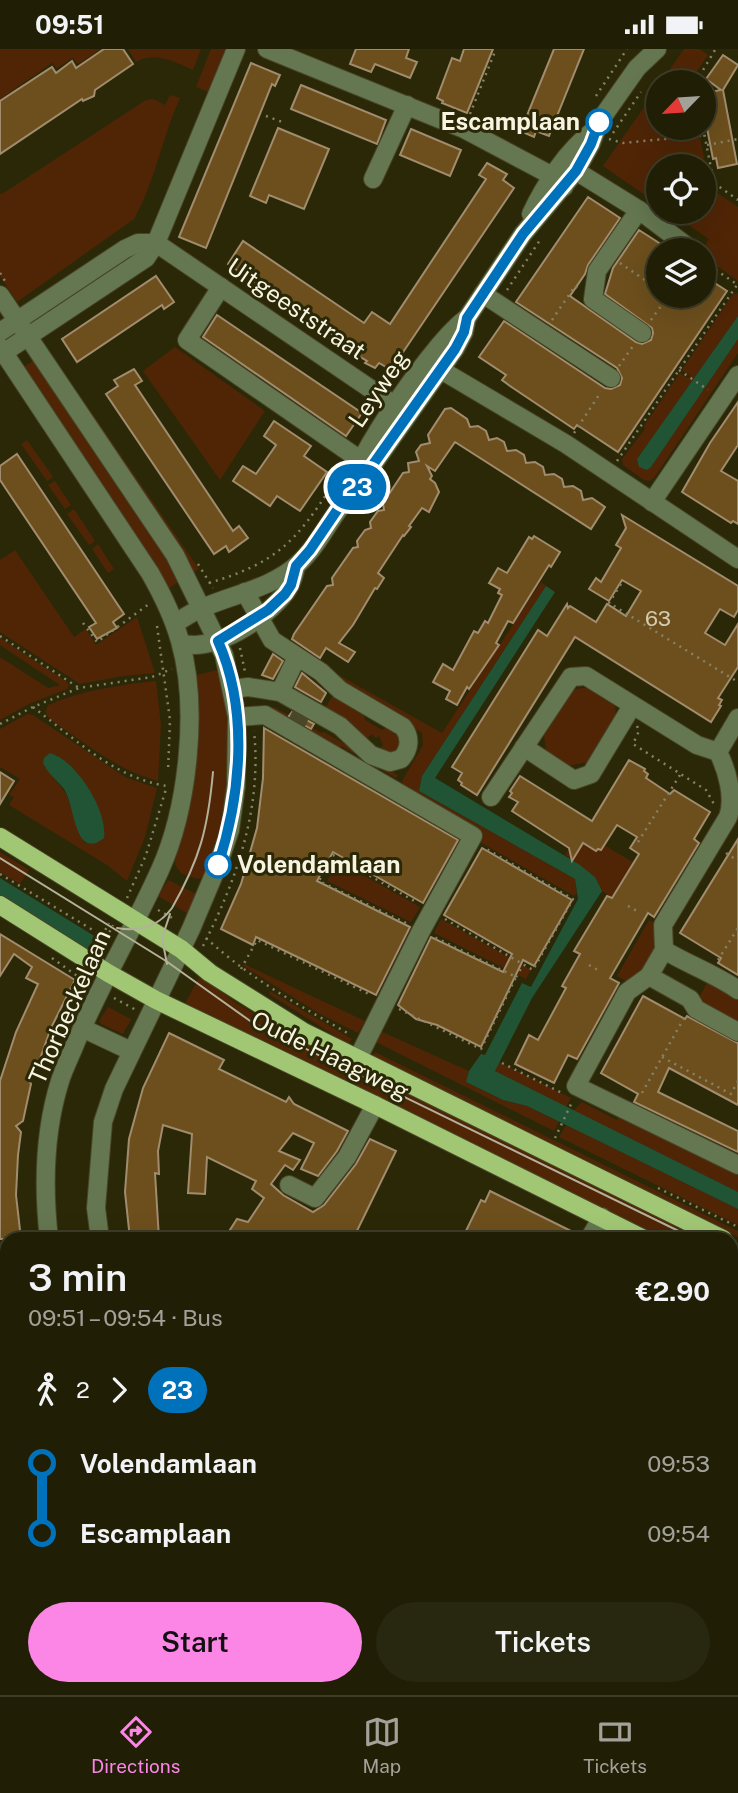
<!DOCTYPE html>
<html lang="en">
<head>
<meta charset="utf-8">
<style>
	body { margin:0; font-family:"Public Sans",sans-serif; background:#28270f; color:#f1f3f6; height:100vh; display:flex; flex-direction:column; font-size:26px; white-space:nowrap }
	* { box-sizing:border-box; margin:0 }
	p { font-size:23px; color:#a2a29a }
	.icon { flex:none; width:38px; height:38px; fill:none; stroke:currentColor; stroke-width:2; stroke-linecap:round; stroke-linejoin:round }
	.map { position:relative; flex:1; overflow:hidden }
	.details { position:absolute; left:0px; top:1183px; width:738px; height:464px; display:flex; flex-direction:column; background:#201e05; border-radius:21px 21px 0 0; box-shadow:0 7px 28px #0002,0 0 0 2px #3d3c27 }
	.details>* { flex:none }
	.badge { padding:0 14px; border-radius:23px; font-size:24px; line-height:46px }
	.needle { width:46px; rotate:245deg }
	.controls { position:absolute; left:646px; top:21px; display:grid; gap:14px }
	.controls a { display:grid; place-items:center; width:70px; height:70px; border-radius:50%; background:#201e05; box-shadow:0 7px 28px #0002,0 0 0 2px #3d3c27; font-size:35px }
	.map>.badge { position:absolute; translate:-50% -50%; box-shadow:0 0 0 4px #fff }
	.legs { display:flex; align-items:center; gap:10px; height:77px; padding:0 28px; font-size:23px }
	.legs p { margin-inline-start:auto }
	.summary { display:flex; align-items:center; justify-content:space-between; height:119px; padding:0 28px }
	h1 { font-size:38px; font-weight:600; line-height:52px }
	.button { display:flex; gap:14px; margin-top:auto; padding:14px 28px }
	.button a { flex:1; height:80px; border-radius:42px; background:#fb86e5; color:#111; font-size:28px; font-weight:600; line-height:80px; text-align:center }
	.button a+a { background:#28270f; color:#f1f3f6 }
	ul { padding:0 28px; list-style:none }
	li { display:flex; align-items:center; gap:24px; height:70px; font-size:26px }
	li i { display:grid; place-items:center; width:10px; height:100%; margin:0 9px; background:currentColor }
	li i::after { content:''; width:18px; height:18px; margin:-9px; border:5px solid; border-radius:50%; background:#201e05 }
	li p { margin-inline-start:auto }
	li:first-child i { background:linear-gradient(#0000 50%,currentColor 0) }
	li:last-child i { background:linear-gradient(currentColor 50%,#0000 0) }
	.status { display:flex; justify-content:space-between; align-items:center; height:49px; padding:0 35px; background:#201e05; direction:ltr }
	.status svg { height:19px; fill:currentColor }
	.dock { display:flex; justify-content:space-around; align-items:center; height:98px; border-top:2px solid #3d3c27; background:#201e05; font-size:19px; color:#a2a29a }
	.dock a { display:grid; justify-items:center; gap:4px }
	.dock .on { color:#fb86e5 }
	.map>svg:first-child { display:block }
	.green { fill:#4f2506; fill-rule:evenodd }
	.water { fill:#205435 }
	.building { fill:#6d4f1d; stroke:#a18c6e; stroke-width:2 }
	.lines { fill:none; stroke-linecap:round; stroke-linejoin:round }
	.minor-tunnel { stroke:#4a4728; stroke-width:18; stroke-dasharray:18 9; stroke-linecap:butt }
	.minor-casing { stroke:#484526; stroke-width:20 }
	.major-casing { stroke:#484526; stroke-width:20 }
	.path { stroke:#858267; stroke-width:2.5; stroke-dasharray:2 5; stroke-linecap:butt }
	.minor { stroke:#647750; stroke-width:18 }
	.major { stroke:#a1c775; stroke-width:18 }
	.tram { stroke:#b4b19a; stroke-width:2 }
	.line-1-casing { stroke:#fff; stroke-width:16 }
	.line-1 { stroke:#0072bc; stroke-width:10 }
	.stop-1-dot { fill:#fff; stroke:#0072bc; stroke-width:3.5 }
	.labels { text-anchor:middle; stroke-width:6; stroke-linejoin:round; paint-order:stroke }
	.number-label { font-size:21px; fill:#d4ccb1 }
	.stop-label { font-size:24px; font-weight:bold; fill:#f7f5e2; stroke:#2b2807; text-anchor:end }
	.street-label { font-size:24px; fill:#f7f5e2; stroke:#2b2807 }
</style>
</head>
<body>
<div class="status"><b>09:51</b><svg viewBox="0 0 49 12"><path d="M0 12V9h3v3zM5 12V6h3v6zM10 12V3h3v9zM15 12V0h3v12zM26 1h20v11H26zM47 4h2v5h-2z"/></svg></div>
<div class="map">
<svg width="738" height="1646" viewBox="0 0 738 1646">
	<rect width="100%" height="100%" fill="#2b2807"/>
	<g class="green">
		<path d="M0,0H101L78,15L73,9L57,19L52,14L0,50Z"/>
		<path d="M128,0H201L193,21C174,13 156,2 136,13Z"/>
		<path d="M211,0H226L209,43L196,38Z"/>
		<path d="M684,0H699L708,6L690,33H661Z"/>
		<path d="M658,38V79H698L710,139L738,158V232L704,208L702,201L709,190L669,163H704V117H658V155L603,117Z"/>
		<path d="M170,46L180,49C162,88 155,133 134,170L17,253L0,227V144L2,145L146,51L153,50L165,56Z"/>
		<path d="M738,244V267L637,410L651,418L738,290V304L654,429L650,432L644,431L623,416L622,410L645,380L644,377L680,324L688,329L690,327L682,321L733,245Z"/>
		<path d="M175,298L265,362L220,431L143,322Z"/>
		<path d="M36,310L181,531L165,542L19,321Z"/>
		<path d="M78,344L199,520L190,525L76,345Z"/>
		<path d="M27,391L53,428L47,432L21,395Z"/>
		<path d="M55,432L71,456L65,460L48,436Z"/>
		<path d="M74,460L95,492L89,496L67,465Z"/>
		<path d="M98,495L114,520L108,524L92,500Z"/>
		<path d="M15,501L74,588L86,580L96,596L137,568L155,624L123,627L80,635L0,583V511Z"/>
		<path d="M541,533L546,537L422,727L419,742L575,830L577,844L574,847L478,792L482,783L403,738L402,732L423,696L422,684L338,633L337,625L442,684Z"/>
		<path d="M0,589L67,633L69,636L67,640L29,655L0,671V608L48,639L60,636L0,596Z"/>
		<path d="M221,620L231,685L226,766L207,826L198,830L182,825L175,816C175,795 187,773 191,752C199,710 197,670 193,627Z"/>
		<path d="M156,632L161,676L158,732C117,721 85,694 50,670L45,663L48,656C83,641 119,636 156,632Z"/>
		<path d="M595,637L615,655L616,667L588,713L568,717L546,704L544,685L570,641Z"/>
		<path d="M334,645L364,662L365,671L382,681L385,679C399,686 403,691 395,705L376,703L383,696L379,687L376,689L372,685L364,692L323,662Z"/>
		<path d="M274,658L322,684L324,683L398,726L396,729L341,697L338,702L271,663Z"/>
		<path d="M27,665L33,666L125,728L157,739L145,788L127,832L107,816L9,756L14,748L9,746L20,730L0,718V680ZM57,706L87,737L92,795L84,793L66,744L44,717V709Z"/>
		<path d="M575,790L590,800L592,797L598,801L602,795L633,813L611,848L602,842L595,828L565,806Z"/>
		<path d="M0,803L29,821L20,835L0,823Z"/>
		<path d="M338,812L420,858L411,873L327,832Z"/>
		<path d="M168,831L198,846L190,866L158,847Z"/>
		<path d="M441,870L531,921L526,930L434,884Z"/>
		<path d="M649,871L658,877L661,894L643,926L626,932L617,927Z"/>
		<path d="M244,915L365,972L358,984L320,965L243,917Z"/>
		<path d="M200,927L236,954L260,968L710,1190H656L183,958Z"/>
		<path d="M709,931L738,940V981L708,964L698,950Z"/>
		<path d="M270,942L352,990L348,995L269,945Z"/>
		<path d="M108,958L131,970L123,985L101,975L99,972Z"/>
		<path d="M378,981L469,1022L466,1033L503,1051L527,1057L559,1073L554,1082L372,991Z"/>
		<path d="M375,1003L738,1182V1188L371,1009Z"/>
		<path d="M499,1013L571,1049L566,1058L495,1022Z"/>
		<path d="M582,1053L617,1071L621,1063L738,1120V1143L573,1062Z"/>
		<path d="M566,1076L738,1160V1176L559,1088Z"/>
		<path d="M732,1422L738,1425V1471L732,1479Z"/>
		<path d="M738,1601V1646H690L695,1640H732V1609Z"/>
		<path d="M327,1640H400L405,1646H328Z"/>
	</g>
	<g class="water">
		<path d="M738,267V290L651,418L647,421L639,418L637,410Z"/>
		<path d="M546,537L555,543L435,729L580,816L595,828L602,842L532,949L495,1022L738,1143V1160L527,1057L503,1051L466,1033L469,1022L481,1005L485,1006L522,934L531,938L578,850L575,830L419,742L422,727Z"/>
		<path d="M50,704C76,711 108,762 104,789C74,813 75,755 64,740C57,731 48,725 43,714L44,709Z"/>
		<path d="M0,829L96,888L89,902L0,848Z"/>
	</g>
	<g class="building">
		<path d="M104,0H123L133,15L95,41L94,47L83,52L82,50L0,105V52L52,18L56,24L72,12L76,19Z"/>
		<path d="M356,0H409L406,9L417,13L410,29L375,15L371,23L350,15Z"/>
		<path d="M464,0H493L467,64L442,54L443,52L437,49L452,9L460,12Z"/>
		<path d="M554,0H584L549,87L536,82L534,88L513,79L519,66L526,69Z"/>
		<path d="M723,6L738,16L723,41L737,115L718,119L716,109L713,110L706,74L704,60H706L704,44L721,41L706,30Z"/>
		<path d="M251,14L280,26L275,37L272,35L206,199L179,188Z"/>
		<path d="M301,36L386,71L377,95L291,60Z"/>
		<path d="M278,79L329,100L304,160L269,146L266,154L250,147Z"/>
		<path d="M411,80L461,101L450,127L400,106Z"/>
		<path d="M487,114L507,125L503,131L514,139L391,321L379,314L375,319L365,314L367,312L357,306L359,304L228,215L243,192L364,274L372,263L390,275L486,130L479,126Z"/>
		<path d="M588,148L620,169L588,216L585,225L570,247L636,293L642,295L651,291L653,284L652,279L605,245L613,219L639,181L670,201H658V247H704V227L727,242L618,403L577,376L574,380L510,337L502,331L506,326L479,308L504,272L605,339L611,340L620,336L622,329L617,319L516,253Z"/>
		<path d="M156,227L174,253L164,260L162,256L77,313L62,290Z"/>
		<path d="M217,266L362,364L346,387L203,288Z"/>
		<path d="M134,320L142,332L135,336L233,482L239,477L248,489L229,503L226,497L214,505L106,345L118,337L114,331Z"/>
		<path d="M738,353V396L721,422L738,432V475L733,472L731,474L682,443L710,394Z"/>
		<path d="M451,359L467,370L470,378L478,377L486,382L489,391L497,389L504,393L507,402L516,401L524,406L526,414L535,413L543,418L545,426L554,425L562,430L564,438L573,437L581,442L583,451L592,449L605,458L591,480L455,393L435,422L427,417L432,427L430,430L435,434L439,443L429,463L422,459L409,477L411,478L404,487L403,486L378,524L384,529L377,540L375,539L353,576L339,594L355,603L348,613L326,599L320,609L292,590L294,585L327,537L333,536L332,529L353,499L358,498L357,492L365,481L371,479L370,473L378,462L384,461L383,454L403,424L409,423L408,414L419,412L416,403L421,396L430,394L428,386L445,360Z"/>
		<path d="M274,372L311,397L304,407L327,423L300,462L277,447L270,457L233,432L243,417L256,425L276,396L264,387Z"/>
		<path d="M17,405L124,565L113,573L117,579L97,590L89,578L96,574L0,431V417Z"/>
		<path d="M622,466L738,537V561L734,568L720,560L705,584L725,596L738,575V618L718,649L722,651L719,656L721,657L711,673L575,588L477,746L461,736L462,734L458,731L462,724L452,718L538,581L547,587L567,555L568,559L570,557L596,573L607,555L626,567L641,542L622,531L609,552L589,540L596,529L601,533L621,499L616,496L626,479Z"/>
		<path d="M534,487L560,503L551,518L549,516L513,574L508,572L496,594L499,596L469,640L467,638L457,656L446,650L450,642L433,633L443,615L453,621L474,582L478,584L485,572L488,574L502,546L498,544L500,540L489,534L498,519L507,524L529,488L532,490Z"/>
		<path d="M273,605L283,612L273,630L262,626Z"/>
		<path d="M302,624L326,644L321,653L295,638Z"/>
		<path d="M292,663L314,675L311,680L289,667Z"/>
		<path d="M264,679L458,791L423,854L333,803L324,819L317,832L410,878L376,946L256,888L253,896L221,880L241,835L257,779L263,729Z"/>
		<path d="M629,711L645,720L644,722L648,725L646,729L670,745L674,741L710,763L694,790L699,794L654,868L648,864L610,929L619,934L577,1010L568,1006L554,1034L515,1015L529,986L538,991L566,939L562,937L580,905L574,902L607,847L612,849L639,805L630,799L637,788L617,776L601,801L598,800L596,802L583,794L572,812L569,799L512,762L518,753L509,748L512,744L510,742L520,727L592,772Z"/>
		<path d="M0,723L14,732L0,755Z"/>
		<path d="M738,790V926L718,914L721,909L680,884Z"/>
		<path d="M482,799L572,851L534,917L523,911L481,998L437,976L416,970L398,956L431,888L503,923L512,905L444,866Z"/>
		<path d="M0,885L75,931L51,979L35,1024L27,1028L31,1035L23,1072L16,1077L21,1083L18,1106L16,1146L21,1190H0V1032L16,983L38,935L26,929L32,918L14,905L0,927Z"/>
		<path d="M643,947L685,970L687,967L738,994V1056L669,1019L658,1043L738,1082V1103L634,1053L638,1045L601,1024Z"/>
		<path d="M169,984L224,1011L219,1020L286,1053L289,1048L294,1055L348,1082L337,1102L318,1127L301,1120L314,1094L293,1084L279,1102L300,1111L293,1121L285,1116L271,1135L283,1146L313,1163L324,1156L356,1115L370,1090L396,1102L353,1190H237L228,1184L237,1170L248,1173L264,1149L252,1140L256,1132L207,1108L205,1145L188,1144L192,1085L163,1076L158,1102L159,1125L155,1124L159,1190H130L125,1143L129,1090L143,1039Z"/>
		<path d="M490,1142L569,1181L579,1186L578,1190H462L481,1151L485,1153Z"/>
	</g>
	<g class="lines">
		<path class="minor-tunnel" d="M292,663L315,674"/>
		<g class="minor-casing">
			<g id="minor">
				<path d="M267,0L464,80L545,123L564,138"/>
				<path d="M563,114L639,161L692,201"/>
				<path d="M373,130L407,56"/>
				<path d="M639,161L597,222L593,250L642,284"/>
				<path d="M531,165C545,135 567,102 593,82"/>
				<path d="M156,194L403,362"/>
				<path d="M221,238L187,291L369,417"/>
				<path d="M483,245L611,329"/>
				<path d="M0,246L175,506L224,606L237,668L236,737L230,781L218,816L191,880L114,1040L103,1073L96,1159L100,1190"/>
				<path d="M0,283L125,200L138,194H156"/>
				<path d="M0,298L150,524C162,545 173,567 180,592C199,658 188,759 160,821C134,879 101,934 76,993C71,1006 64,1019 60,1032C44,1083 43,1137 49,1190"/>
				<path d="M0,306L146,209L156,194L236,0"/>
				<path d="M431,315L566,395L738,510"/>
				<path d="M346,448C353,410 435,291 467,269L523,185L576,122L591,95L599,73L637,19L657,0"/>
				<path d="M652,453L738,326"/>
				<path d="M175,575C210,547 264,546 297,516C322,494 333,461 357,438L455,300L464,283L467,269"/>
				<path d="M181,594C214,604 266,570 286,543C292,535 294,526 296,517"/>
				<path d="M233,640L248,638L280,643L340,677L371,706L390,713L401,710C410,700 411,688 403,678L340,641L321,623L272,591L245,543"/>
				<path d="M280,643L297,608"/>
				<path d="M237,668L265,666L473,787L421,882L358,1009"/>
				<path d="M738,669L718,703C727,721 735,749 728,768L663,876L664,901L649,927L627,943L576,1037L738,1116"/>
				<path d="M524,698L574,731L591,725L632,657"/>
				<path d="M491,748L571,628L586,627L697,696L718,703"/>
				<path d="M664,901C689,916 715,925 738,941"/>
				<path d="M649,927L690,950L696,960L738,983"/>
				<path d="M82,979L131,1002"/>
				<path d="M289,1136L315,1149L347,1108L375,1056"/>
				<path d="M589,1190L602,1168"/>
				<path d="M0,1314L7,1313"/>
				<path d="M732,1580L738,1571"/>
				<path d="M96,1640L97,1646"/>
				<path d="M149,1640V1646"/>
				<path d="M300,1640L301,1646"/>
				<path d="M415,1640L419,1646"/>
				<path d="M482,1646L485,1640"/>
				<path d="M679,1646L684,1640"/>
			</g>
		</g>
		<g class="major-casing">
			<g id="major">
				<path d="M0,788L181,900L210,924L304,983L723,1190"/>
				<path d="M0,856L108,924L156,951L375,1056L644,1190"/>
				<path d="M732,1234L738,1238"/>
			</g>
		</g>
		<g class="path">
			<path d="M696,33L715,1L713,0"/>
			<path d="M596,47L627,0"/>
			<path d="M470,65L496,0"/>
			<path d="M266,67L285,74"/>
			<path d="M703,79L714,134L738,151"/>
			<path d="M613,84L641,43"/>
			<path d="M609,90L623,94L705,86"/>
			<path d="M707,96L738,90"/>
			<path d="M704,213L738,236"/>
			<path d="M620,214L658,240"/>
			<path d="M0,224L5,232"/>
			<path d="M507,241L540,191"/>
			<path d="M552,271L575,237L579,240"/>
			<path d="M651,271L668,247"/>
			<path d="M619,317L633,297"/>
			<path d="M679,321L708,341"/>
			<path d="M574,384L601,343"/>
			<path d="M617,412L737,236"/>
			<path d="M198,515L213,539"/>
			<path d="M209,534C276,514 296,493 333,435"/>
			<path d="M621,535L609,554L738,633"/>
			<path d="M83,574L97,593L149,555"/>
			<path d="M157,577L170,671L168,723"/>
			<path d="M0,587L79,639"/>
			<path d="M240,599L245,623"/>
			<path d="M33,658C74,689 114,729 167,737"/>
			<path d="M0,675L33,658L79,639L152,628L172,620"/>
			<path d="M637,677L639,682L633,695L706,741L714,755"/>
			<path d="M638,793L680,726"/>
			<path d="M726,804L738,812"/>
			<path d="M0,825L106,889"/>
			<path d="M127,849L146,806L166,740"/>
			<path d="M628,857L637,862"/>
			<path d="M158,861L176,871"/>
			<path d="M445,870L533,921L573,850L483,798"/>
			<path d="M406,874L319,832L333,806L418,854"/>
			<path d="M102,887L109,874"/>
			<path d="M206,889C252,931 297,955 351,986"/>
			<path d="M203,897C237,830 262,759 254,682"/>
			<path d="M100,902L113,876"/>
			<path d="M52,909L87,934"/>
			<path d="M718,911L738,879"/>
			<path d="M589,916L601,923"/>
			<path d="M241,920L257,891L371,946"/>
			<path d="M516,928L523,916"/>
			<path d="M114,949L136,961"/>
			<path d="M399,960L481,1000L516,928L434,888"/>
			<path d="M662,1008L731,1045L738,1032"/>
			<path d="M502,1014L562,1044"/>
			<path d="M642,1044L684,969"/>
			<path d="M555,1089L573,1051"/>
			<path d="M658,1139L738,1178"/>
			<path d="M732,1599V1605"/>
			<path d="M325,1640V1646"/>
			<path d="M710,1646L717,1640"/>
		</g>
		<use href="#minor" class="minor"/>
		<use href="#major" class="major"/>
		<g class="tram">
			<path d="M0,809L166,912L253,974L695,1190"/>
			<path d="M117,879C140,883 158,878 172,859C200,810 208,779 213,723"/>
			<path d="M167,915L162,889L170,865"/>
			<path d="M732,1216L738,1219"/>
		</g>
	</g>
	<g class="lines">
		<g class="line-1-casing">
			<path id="line-1" d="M218,816C241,746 249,662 218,592L268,561L285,545L291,536L296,517L310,501L346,448L357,438L455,300L464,283L467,269L523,185L576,122L591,95L599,73"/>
		</g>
		<use href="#line-1" class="line-1"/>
	</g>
	<g class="stop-1-dot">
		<circle cx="599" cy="73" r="12"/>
		<circle cx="218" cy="816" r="12"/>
	</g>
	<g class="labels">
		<g class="number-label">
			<text x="658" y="577">63</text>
		</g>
		<g class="stop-label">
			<text x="580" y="81">Escamplaan</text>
			<text x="237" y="824" text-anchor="start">Volendamlaan</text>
		</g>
		<g class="street-label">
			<text transform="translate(296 260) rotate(34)" y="8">Uitgeeststraat</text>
			<text transform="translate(379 340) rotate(-56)" y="8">Leyweg</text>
			<text transform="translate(70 958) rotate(-66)" y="8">Thorbeckelaan</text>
			<text transform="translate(330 1007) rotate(26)" y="8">Oude Haagweg</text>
		</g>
	</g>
</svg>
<div class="controls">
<a><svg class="needle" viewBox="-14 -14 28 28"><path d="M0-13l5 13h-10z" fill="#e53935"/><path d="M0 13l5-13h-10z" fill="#a2a29a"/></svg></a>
<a><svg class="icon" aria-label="locate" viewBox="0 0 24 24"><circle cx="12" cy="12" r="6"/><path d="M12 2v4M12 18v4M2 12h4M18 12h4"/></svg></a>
<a><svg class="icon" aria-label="layers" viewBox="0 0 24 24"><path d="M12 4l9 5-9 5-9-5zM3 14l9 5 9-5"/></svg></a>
</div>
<b class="badge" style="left:357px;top:438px;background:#0072bc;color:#fff">23</b>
<section class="details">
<div class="summary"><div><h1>3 min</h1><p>09:51 – 09:54 · Bus</p></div><b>€2.90</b></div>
<div class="legs"><svg class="icon" aria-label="walk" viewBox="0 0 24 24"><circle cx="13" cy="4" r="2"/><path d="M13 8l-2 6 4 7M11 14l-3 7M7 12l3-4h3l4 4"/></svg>2<svg class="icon" aria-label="forward" viewBox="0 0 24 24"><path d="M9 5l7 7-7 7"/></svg><b class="badge" style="background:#0072bc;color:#fff">23</b></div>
<ul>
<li><i style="color:#0072bc"></i><b>Volendamlaan</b><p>09:53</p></li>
<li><i style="color:#0072bc"></i><b>Escamplaan</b><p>09:54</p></li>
</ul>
<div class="button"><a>Start</a><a>Tickets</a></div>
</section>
</div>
<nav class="dock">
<a class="on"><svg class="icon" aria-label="directions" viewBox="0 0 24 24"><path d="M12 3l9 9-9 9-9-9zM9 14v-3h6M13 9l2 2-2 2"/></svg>Directions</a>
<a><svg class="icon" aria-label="map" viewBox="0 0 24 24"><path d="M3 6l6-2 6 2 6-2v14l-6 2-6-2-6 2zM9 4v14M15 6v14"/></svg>Map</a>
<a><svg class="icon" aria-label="tickets" viewBox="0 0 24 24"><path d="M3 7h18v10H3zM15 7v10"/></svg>Tickets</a>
</nav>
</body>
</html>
